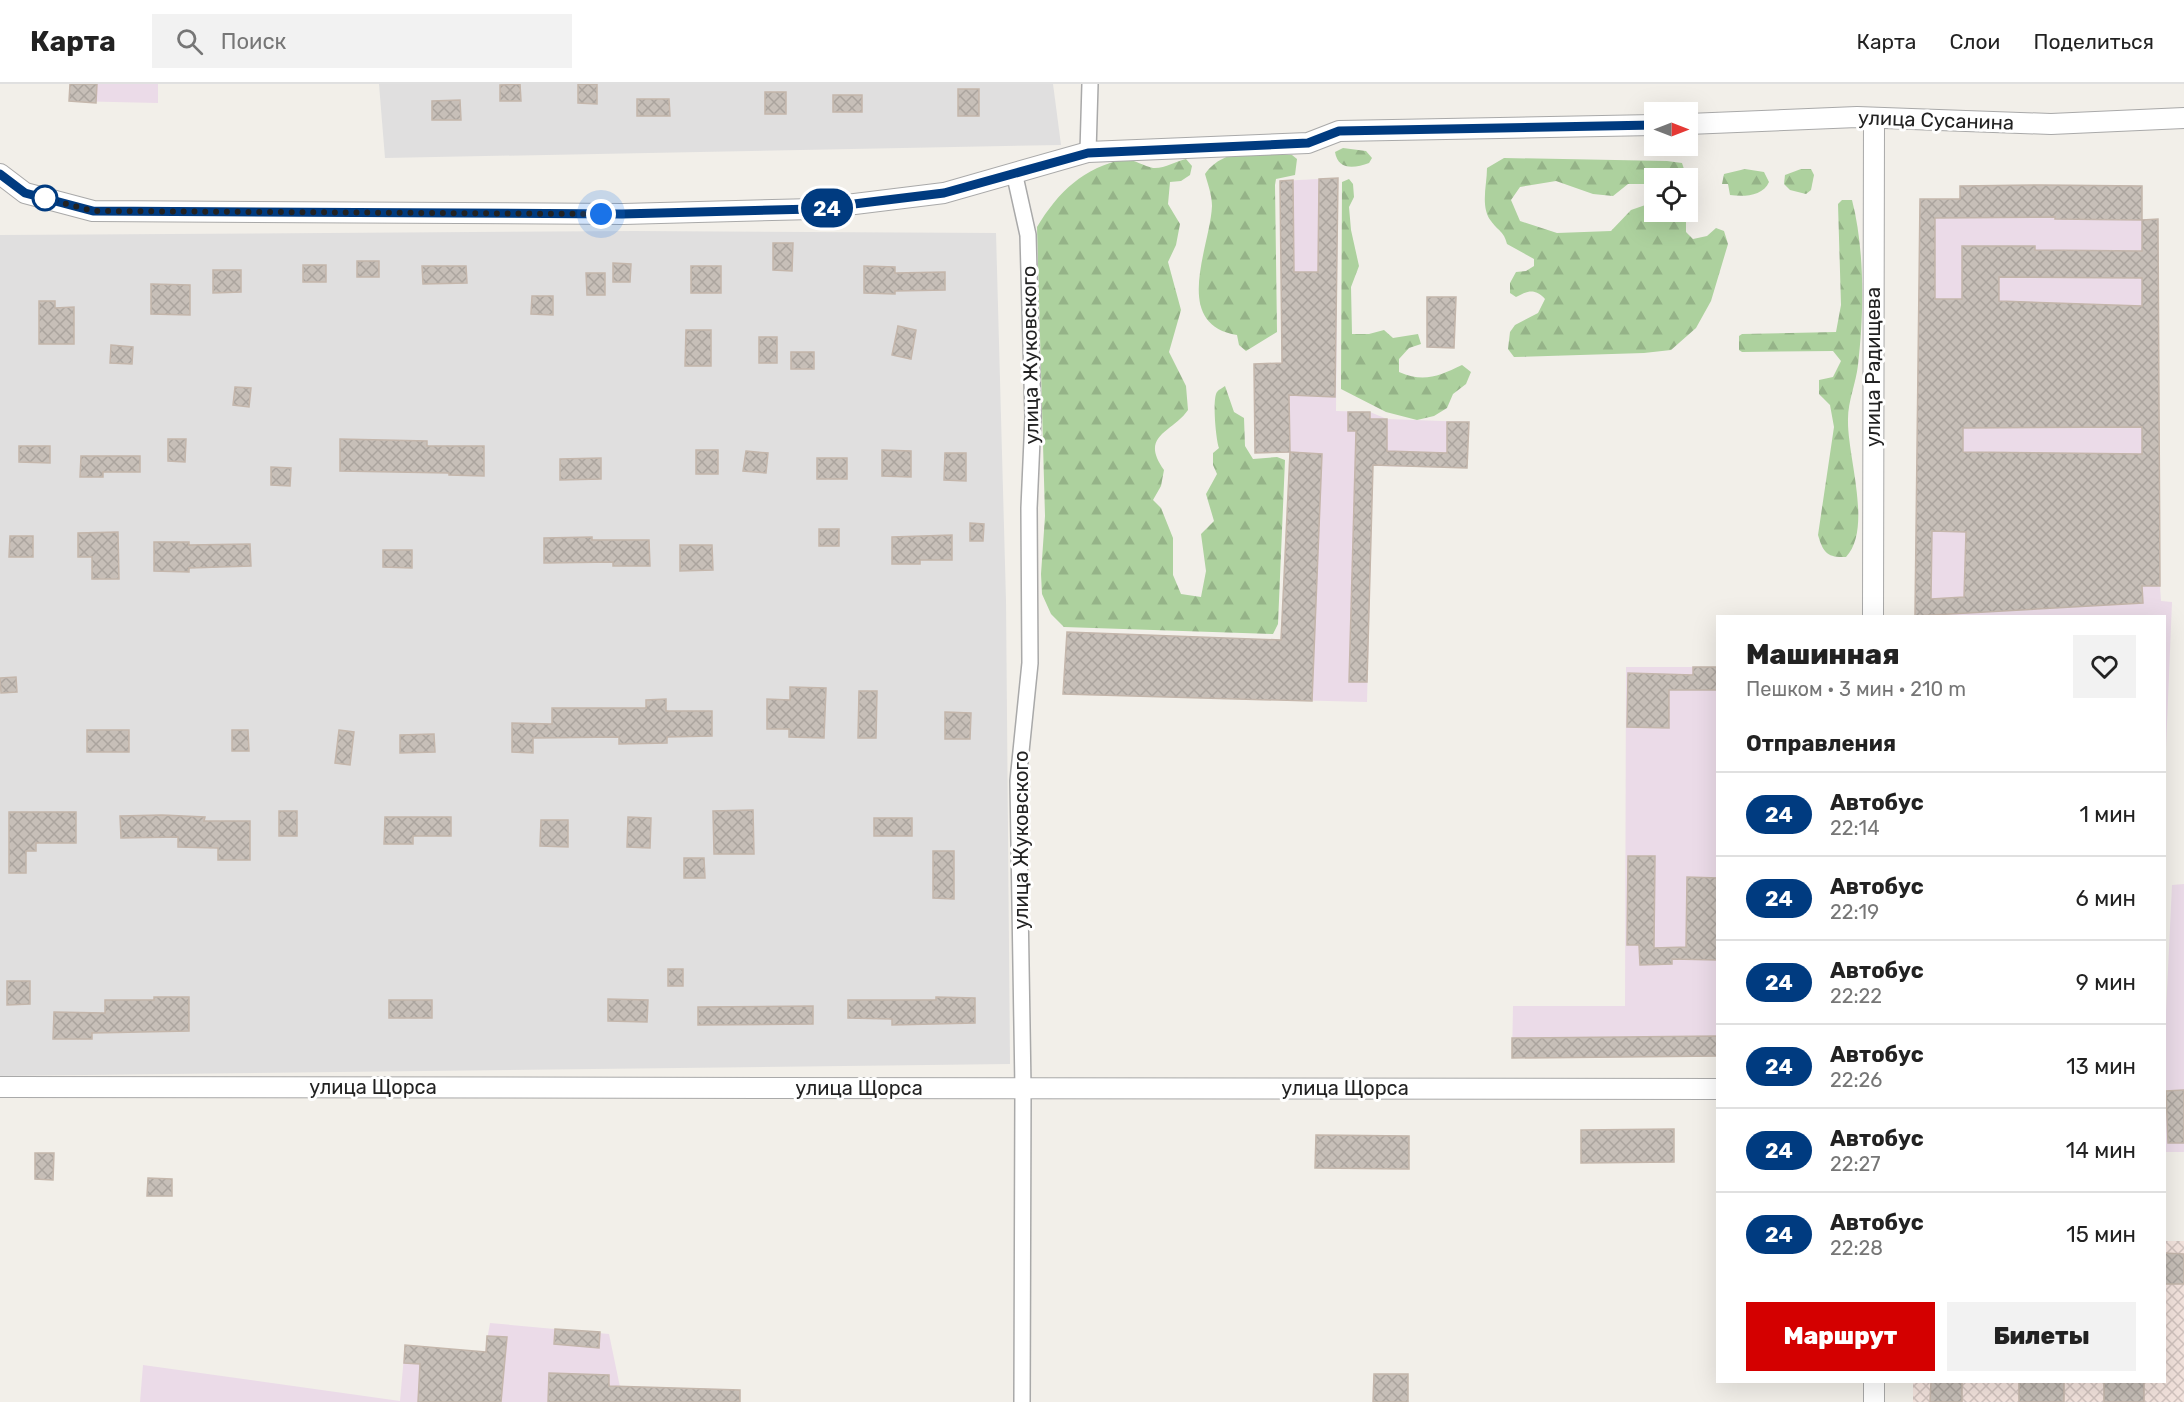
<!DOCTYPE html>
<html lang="ru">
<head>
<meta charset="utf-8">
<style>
	body { margin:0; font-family:Rubik,sans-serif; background:#f2f2f2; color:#222; height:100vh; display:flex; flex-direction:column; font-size:22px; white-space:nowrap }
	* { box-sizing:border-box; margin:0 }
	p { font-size:20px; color:#767676 }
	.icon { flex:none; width:33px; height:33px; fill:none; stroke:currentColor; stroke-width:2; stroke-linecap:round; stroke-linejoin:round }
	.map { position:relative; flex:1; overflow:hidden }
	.drawer { position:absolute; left:1716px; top:531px; width:450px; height:768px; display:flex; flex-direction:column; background:#fff; border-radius:0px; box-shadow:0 6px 24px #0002 }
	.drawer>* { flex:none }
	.badge { padding:0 12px; border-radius:20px; font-size:21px; line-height:39px }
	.needle { width:39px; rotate:90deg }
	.tools { position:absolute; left:1644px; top:18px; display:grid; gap:12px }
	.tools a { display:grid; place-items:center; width:54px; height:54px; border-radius:0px; background:#fff; box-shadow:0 6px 24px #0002; font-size:30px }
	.you { position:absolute; width:30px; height:30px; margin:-15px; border:4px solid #fff; border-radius:50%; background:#1a73e8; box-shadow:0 0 0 9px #1a73e833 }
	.map>.badge { position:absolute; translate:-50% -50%; box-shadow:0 0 0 3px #fff }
	h2 { padding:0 30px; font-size:22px; line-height:54px }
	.round { display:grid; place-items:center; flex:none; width:63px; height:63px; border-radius:0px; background:#f2f2f2 }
	.summary { display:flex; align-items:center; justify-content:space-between; height:102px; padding:0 30px }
	h1 { font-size:28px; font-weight:800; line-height:45px }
	.cta { display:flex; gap:12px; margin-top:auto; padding:12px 30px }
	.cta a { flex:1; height:69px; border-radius:0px; background:#d40000; color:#fff; font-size:24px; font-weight:800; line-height:69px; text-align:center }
	.cta a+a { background:#f2f2f2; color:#222 }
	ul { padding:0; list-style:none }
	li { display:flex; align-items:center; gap:18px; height:84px; padding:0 30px; border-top:2px solid #e0e0e0 }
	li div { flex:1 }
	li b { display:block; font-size:22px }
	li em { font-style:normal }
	li .badge { min-width:66px; font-weight:700; text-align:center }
	header { display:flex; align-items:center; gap:36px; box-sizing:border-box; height:84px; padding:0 30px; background:#fff; border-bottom:2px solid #e0e0e0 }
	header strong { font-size:28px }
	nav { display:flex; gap:33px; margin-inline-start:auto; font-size:21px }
	.search { width:420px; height:54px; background:#f2f2f2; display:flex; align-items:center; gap:15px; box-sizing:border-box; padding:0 21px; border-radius:0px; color:#767676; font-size:22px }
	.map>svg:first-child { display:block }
	.residential { fill:#e0dfdf }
	.industrial { fill:#ebdbe8 }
	.military { fill:url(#military-cross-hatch) }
	.forest { fill:url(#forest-firs) }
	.building { fill:url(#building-cross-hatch); stroke:#c4b6ab; stroke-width:1.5; fill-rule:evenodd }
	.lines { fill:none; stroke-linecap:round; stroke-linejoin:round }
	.minor-casing { stroke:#a9a9a9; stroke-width:18 }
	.tertiary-casing { stroke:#a9a9a9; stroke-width:22 }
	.minor { stroke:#fff; stroke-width:15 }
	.tertiary { stroke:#fff; stroke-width:20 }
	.line-casing { stroke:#fff; stroke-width:14 }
	.line { stroke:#003b80; stroke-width:9 }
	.walk { stroke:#222; stroke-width:6; stroke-dasharray:0 10.8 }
	.stop-dot { fill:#fff; stroke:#003b80; stroke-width:3 }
	.labels { text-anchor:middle; stroke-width:6; stroke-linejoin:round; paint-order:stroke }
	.street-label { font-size:20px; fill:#222; stroke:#fff }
</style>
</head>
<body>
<header>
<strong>Карта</strong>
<div class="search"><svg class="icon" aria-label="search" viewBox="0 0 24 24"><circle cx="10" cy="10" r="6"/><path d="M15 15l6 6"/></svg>Поиск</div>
<nav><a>Карта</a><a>Слои</a><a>Поделиться</a></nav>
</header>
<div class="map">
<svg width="2184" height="1318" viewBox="0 0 2184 1318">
	<defs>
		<pattern id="military-cross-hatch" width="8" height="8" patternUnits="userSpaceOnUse" patternTransform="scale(1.5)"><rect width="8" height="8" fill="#f3e3dd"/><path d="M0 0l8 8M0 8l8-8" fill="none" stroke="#d0c2bd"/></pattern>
		<pattern id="forest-firs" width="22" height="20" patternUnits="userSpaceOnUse" patternTransform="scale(1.5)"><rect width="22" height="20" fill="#add19e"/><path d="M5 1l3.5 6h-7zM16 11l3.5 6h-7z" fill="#95b388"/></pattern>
		<pattern id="building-cross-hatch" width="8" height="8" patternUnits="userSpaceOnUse" patternTransform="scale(1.5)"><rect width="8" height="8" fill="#c7bfb8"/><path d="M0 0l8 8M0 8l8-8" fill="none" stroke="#aba49e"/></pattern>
	</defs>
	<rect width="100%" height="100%" fill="#f2efe9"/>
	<g class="residential">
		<path d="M379,0H1053L1061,61L385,74Z"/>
		<path d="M634,147L996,149L1006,517L1010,980L0,992V151Z"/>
	</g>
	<g class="industrial">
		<path d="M70,0H158V19L69,17Z"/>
		<path d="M1338,94L1336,327L1370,328L1387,335L1469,338L1467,384L1373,382L1367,618L1063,610L1067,548L1281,556L1290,369H1255L1254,280L1282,279L1280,97Z"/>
		<path d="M1960,102H2142V135H2158L2160,502L2161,517L2172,518L2165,689L2164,532H1913L1915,531L1920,115H1960Z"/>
		<path d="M1626,583H1717V972L1512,974L1513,922H1625Z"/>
		<path d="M2184,800V1068H2165V949L2172,801Z"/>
		<path d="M490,1239L609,1250L620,1303L723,1305V1318H140L143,1281L400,1317L405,1261L485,1268Z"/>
	</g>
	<path class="military" d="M2165,1157H2184V1318H1913V1298H2164Z"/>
	<g class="forest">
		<path d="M1343,64L1366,67L1372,74L1369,79C1355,84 1338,87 1335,68Z"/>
		<path d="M1246,69L1292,71L1297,75L1295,91L1276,95L1275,101L1277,248L1246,267L1239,261L1237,251C1171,240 1210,164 1212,122C1212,111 1208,101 1205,90C1216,75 1228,71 1246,69Z"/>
		<path d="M1504,74L1667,77L1682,79L1685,88L1675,94H1654V100H1628L1613,112L1593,110L1556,97L1520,103L1511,116L1520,137L1557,149L1611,147L1631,126L1654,118V128H1688V111L1693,117L1686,136V148L1693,155L1707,152L1716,144L1724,147L1728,160L1711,217L1696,244L1671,266L1644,269L1514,273L1508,265L1510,248L1515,241L1538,229L1545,215C1535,204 1527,207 1516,213L1510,209V199L1516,188L1526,187L1534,182V175L1507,160C1504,147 1498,147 1491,137C1480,123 1487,101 1487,84Z"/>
		<path d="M1125,75C1135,76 1144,82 1153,84C1164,85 1176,77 1186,75L1192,82L1190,91L1181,97L1170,98L1168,120L1180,140L1176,161L1168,178L1181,226L1169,268L1186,302L1188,326C1172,349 1139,351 1164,386L1161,402L1153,416L1161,424L1173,454V491L1181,510L1201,513L1206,487L1201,450L1214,437L1206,410L1217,390L1213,381V369L1219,364C1216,356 1212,315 1217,308C1219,305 1223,304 1225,302L1234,328L1244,334L1245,362L1253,375L1277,373L1285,376L1278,540L1273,550L1064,543L1051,530L1042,510L1041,490L1045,432L1037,143C1059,107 1083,84 1125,75Z"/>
		<path d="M1745,85L1764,88L1769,98C1763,112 1744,113 1730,111L1728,100H1722L1724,90Z"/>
		<path d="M1801,85H1811L1814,91L1811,106L1806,110L1790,106L1784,100L1785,91Z"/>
		<path d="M1349,95L1353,100L1354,113L1349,123L1351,146L1359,182L1351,203L1352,250H1369L1384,246L1393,254L1418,250L1421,260L1409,264L1399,275V288C1424,299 1439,292 1462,281L1471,288L1466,300L1453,310L1447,324L1434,332L1417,336L1386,328L1341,305L1342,98Z"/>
		<path d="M1842,116H1852C1865,166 1864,230 1858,281C1856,299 1848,317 1848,335C1847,372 1873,444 1846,473C1827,474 1823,468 1818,451L1834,343L1830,321L1819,310V296L1833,293L1841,277L1833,267L1742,268L1739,266V252L1742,250L1836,248L1841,221L1838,120Z"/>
	</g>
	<g class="building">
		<path d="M70,0H97L96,19L69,17Z"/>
		<path d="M520,0L521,17H500V1Z"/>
		<path d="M578,0H597V20L578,19Z"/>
		<rect x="958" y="5" width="21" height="27"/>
		<rect x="765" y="8" width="21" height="22"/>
		<rect x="833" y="11" width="29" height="17"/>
		<path d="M637,15H669L670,32H637Z"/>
		<path d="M460,16L461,36H432V17Z"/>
		<path d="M1338,94L1335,313L1289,311L1290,368L1255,369L1254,280L1282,279L1280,97L1293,96L1294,188H1318L1319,95Z"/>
		<path d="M2040,101L2142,102V136L2158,135L2160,502H2142L2143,519L1915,532L1920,115H1960V102ZM2055,133V135L2142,136V167L2035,166V162H1962V215H1935V134ZM1999,193L2142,194V222L1999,217ZM2142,343V370L1963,368V344ZM1932,447L1966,448L1964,513L1931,515Z"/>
		<path d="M773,159H793L792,187L773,186Z"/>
		<rect x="357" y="177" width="22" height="16"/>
		<path d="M613,179L631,180L630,198H613Z"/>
		<rect x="303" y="181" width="23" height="17"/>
		<path d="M422,182H466L467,199L423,200Z"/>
		<rect x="691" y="182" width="30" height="27"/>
		<path d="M864,182L895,183V189L945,188V206L895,207V210L864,209Z"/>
		<path d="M213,186H241V208L213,209Z"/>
		<path d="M586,189H605V211H587Z"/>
		<path d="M151,200L190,201V231L151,230Z"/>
		<path d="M532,212H553V231L531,230Z"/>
		<path d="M1427,213H1456L1454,264L1427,263Z"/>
		<path d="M39,217H55V224L74,223V260H39Z"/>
		<path d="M898,242L916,246L911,275L892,271Z"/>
		<path d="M686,246H711V282H685Z"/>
		<rect x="759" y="253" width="18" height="26"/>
		<path d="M111,261L133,263L132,280L110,279Z"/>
		<rect x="791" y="268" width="23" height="17"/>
		<path d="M235,303L251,304L249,323L233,321Z"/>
		<path d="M1348,328H1370V335H1387V367L1447,369V338H1469L1467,384L1373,381L1367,598H1349L1356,347H1348Z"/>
		<path d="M168,355H186L185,378L168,377Z"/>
		<path d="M340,355L427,357V362H484V392L449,391V389L340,387Z"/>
		<path d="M19,362H50V379L19,378Z"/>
		<rect x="696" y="366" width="22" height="24"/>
		<path d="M882,366L911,367V393L882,392Z"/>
		<path d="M746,367L768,369L766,389L743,387Z"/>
		<path d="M1290,368L1322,370L1312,617L1063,610L1067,548L1281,556Z"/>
		<path d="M945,369H966V397L944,396Z"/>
		<path d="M81,372H140V388H103V393H80Z"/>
		<path d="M601,374V395L560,396V375Z"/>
		<rect x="817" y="374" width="30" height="21"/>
		<path d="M271,383L291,384L290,402L271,401Z"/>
		<path d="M970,439L984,440L983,457H970Z"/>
		<rect x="819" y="445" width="20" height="17"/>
		<path d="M118,448L119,495H92V473H78V449Z"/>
		<path d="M952,451V476H920V480H892V453Z"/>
		<path d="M10,452H33V473H9Z"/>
		<path d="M592,453V456H649L650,482H613V478L544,479V454Z"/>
		<path d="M154,458H189V461L250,460L251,482L189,484V488L154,487Z"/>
		<path d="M680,461H712L713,486L680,487Z"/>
		<path d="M383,466H412V484L383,483Z"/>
		<path d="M1693,583H1718V606H1669V644L1627,643L1628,589L1693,591Z"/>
		<path d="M16,593L17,608L1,609L0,594Z"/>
		<path d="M790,603L826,604L824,654L789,653V645H767V615L790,616Z"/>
		<path d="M859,607H877L876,654H858Z"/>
		<path d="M666,615V627H712V652L667,653V659L619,660V653L533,654V669L512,668V639L552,640V624H646V616Z"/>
		<path d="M945,628L971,629L970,655H945Z"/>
		<rect x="87" y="646" width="42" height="22"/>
		<path d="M232,646H248L249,667H232Z"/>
		<path d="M339,646L354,648L350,681L335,679Z"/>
		<path d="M434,650L435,668L400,669V651Z"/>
		<path d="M753,726L754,770H714L713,727Z"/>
		<rect x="279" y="727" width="18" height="25"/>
		<path d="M9,728H76V759H36V767H26V789H9Z"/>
		<path d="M162,731L205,733L204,737H250V776H218V764L178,763V753L121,754L120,732Z"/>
		<path d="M385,733H451V752H413V760H384Z"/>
		<path d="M628,733L651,734L650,764L627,763Z"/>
		<rect x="874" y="734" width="38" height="18"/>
		<path d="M541,736H568V763L540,762Z"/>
		<path d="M933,767H954V815L933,814Z"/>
		<path d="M1628,772H1655L1654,864L1686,863L1687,793L1718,794V876L1672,875V880L1640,881L1639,861H1627Z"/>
		<path d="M684,774H704L705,794H684Z"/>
		<rect x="668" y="885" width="15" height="17"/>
		<path d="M7,897H30V920L7,921Z"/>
		<path d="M154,913H189V947L92,949V955H53L54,928L105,929V916H154Z"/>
		<path d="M936,913L975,914V939L892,941V935L848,934V916H936Z"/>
		<path d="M608,915L648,916L647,938L608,937Z"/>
		<rect x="389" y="916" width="43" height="18"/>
		<path d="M813,922V940L698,941V923Z"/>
		<path d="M1718,952V972L1512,974V954Z"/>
		<path d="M2184,1006V1059H2168L2166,1007Z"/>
		<path d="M1674,1045V1078L1581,1079V1046Z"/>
		<path d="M1316,1051L1409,1052V1085L1315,1084Z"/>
		<path d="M35,1069H54L53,1096L35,1095Z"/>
		<path d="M148,1094L172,1095V1112H147Z"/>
		<path d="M2164,1169L2184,1170V1200H2164Z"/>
		<path d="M555,1245L600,1248L599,1264L554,1260Z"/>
		<path d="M487,1252L507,1253L501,1318H418L420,1280L404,1279L405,1261L486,1268Z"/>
		<path d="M549,1289L609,1291V1302L740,1306V1318H548Z"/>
		<path d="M1374,1290H1408V1318H1373Z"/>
		<path d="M1931,1298H1962V1318H1930Z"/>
		<rect x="2019" y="1298" width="45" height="20"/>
		<rect x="2104" y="1298" width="40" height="20"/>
	</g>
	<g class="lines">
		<g class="minor-casing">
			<g id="minor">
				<path d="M1088,68L1090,0"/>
				<path d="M1014,88L1028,151L1033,333L1029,424L1030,579L1018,697L1023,1004L1022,1318"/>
			</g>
		</g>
		<g class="tertiary-casing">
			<g id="tertiary">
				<path d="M1688,40L1857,33L2051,40L2184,34"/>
				<path d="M0,90L25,109L93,127L623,130L814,125L944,109L1088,68L1308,59L1339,47L1654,41"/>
				<path d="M1873,532L1874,34"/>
				<path d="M0,1003L1718,1005"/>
				<path d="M1874,1298V1318"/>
			</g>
		</g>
		<use href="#minor" class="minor"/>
		<use href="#tertiary" class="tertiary"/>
	</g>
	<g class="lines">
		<g class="line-casing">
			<path id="line" d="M0,90L25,109L93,127L622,130L813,125L944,109L1088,69L1308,59L1339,47L1654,41"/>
		</g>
		<use href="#line" class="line"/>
		<path class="walk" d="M45,114L93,127L601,130"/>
	</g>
	<circle class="stop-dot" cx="45" cy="114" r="12"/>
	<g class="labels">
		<g class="street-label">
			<text transform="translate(1936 36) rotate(2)" y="7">улица Сусанина</text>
			<text transform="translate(1030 271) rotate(-91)" y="7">улица Жуковского</text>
			<text transform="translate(1873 283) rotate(-90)" y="7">улица Радищева</text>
			<text transform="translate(1021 756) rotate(-90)" y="7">улица Жуковского</text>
			<text x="373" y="1010">улица Щорса</text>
			<text x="859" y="1011">улица Щорса</text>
			<text x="1345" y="1011">улица Щорса</text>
		</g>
	</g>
</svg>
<div class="tools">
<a><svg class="needle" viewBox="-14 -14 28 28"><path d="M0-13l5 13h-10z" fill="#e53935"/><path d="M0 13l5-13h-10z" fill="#767676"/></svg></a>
<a><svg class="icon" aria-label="locate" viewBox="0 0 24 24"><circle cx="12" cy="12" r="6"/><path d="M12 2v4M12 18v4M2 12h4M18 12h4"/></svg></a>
</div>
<div class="you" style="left:601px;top:130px"></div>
<b class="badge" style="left:827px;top:124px;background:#003b80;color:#fff">24</b>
<section class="drawer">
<div class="summary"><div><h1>Машинная</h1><p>Пешком · 3 мин · 210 m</p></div><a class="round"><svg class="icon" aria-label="heart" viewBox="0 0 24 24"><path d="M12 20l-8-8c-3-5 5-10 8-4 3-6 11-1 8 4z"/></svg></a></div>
<h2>Отправления</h2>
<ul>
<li><span class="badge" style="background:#003b80;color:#fff">24</span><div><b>Автобус</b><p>22:14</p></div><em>1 мин</em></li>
<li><span class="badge" style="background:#003b80;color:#fff">24</span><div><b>Автобус</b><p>22:19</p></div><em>6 мин</em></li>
<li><span class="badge" style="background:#003b80;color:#fff">24</span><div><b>Автобус</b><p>22:22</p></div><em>9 мин</em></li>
<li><span class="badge" style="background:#003b80;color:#fff">24</span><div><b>Автобус</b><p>22:26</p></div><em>13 мин</em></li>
<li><span class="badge" style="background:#003b80;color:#fff">24</span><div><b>Автобус</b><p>22:27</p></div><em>14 мин</em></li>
<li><span class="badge" style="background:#003b80;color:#fff">24</span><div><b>Автобус</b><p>22:28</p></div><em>15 мин</em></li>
</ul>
<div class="cta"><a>Маршрут</a><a>Билеты</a></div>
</section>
</div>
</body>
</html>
